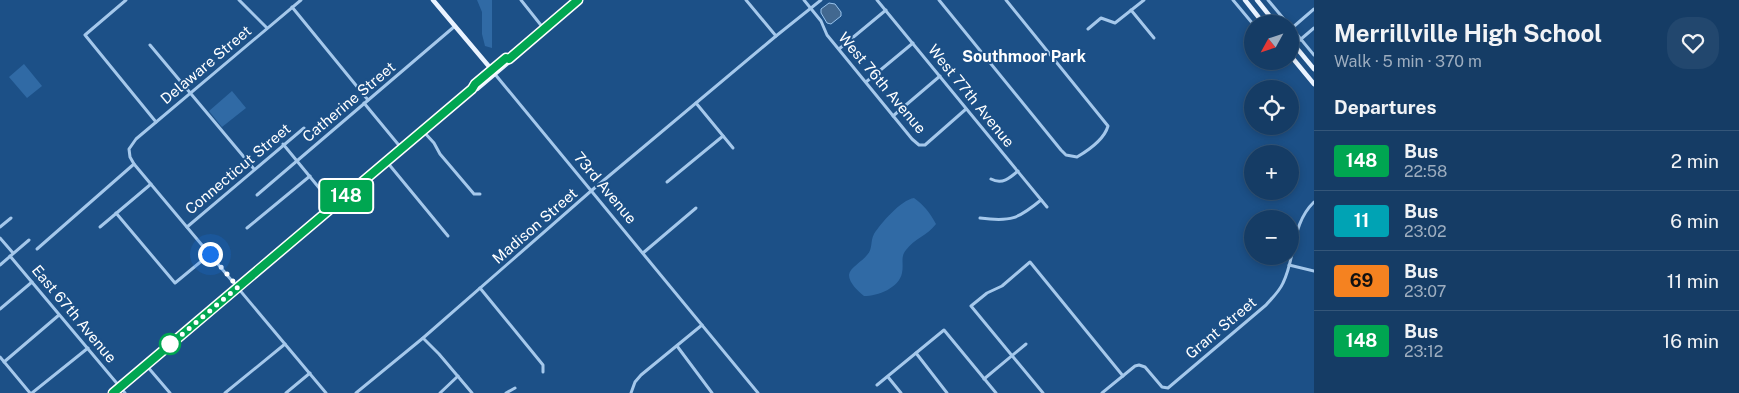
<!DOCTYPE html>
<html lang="en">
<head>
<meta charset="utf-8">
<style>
	body { margin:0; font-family:"Public Sans",sans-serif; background:#22476e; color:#f1f3f6; height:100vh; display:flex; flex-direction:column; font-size:19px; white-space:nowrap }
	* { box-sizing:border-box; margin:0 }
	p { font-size:16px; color:#9dadbf }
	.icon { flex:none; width:28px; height:28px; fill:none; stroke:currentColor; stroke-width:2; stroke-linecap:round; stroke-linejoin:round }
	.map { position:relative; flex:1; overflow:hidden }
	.sheet { display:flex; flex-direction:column; background:#153c65; width:425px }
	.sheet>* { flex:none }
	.badge { padding:0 10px; border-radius:4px; font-size:18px; line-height:32px }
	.needle { width:32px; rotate:230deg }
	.fabs { position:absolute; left:1244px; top:15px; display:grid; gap:10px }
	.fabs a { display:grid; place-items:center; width:55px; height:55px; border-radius:50%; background:#153c65; box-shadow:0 2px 8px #0003,0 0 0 1px #345679; font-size:25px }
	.you { position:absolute; width:25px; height:25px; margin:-12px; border:4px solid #fff; border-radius:50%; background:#1a73e8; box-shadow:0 0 0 8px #1a73e833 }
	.map>.badge { position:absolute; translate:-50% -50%; box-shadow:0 0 0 2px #fff }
	h2 { padding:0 20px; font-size:19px; line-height:45px }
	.round { display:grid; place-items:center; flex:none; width:52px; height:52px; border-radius:20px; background:#22476e }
	.overview { display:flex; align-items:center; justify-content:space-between; height:85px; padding:0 20px }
	h1 { font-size:24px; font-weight:700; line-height:38px }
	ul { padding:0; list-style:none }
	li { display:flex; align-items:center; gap:15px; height:60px; padding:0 20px; border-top:1px solid #345679 }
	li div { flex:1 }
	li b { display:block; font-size:19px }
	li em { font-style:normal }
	li .badge { min-width:55px; font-weight:700; text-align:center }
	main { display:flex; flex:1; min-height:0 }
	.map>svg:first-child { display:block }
	.green { fill:#306aa5 }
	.water { fill:#426890; stroke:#98c3ed }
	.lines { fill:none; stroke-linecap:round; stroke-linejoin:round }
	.minor { stroke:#a5c8eb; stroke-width:3 }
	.major { stroke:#eaf3ff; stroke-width:4.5 }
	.line-casing { stroke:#fff; stroke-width:11 }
	.line { stroke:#00a651; stroke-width:8 }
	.walk { stroke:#fff; stroke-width:5; stroke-dasharray:0 9 }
	.stop-dot { fill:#fff; stroke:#00a651; stroke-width:2.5 }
	.labels { text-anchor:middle; stroke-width:4; stroke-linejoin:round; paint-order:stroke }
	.street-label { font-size:15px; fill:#fff; stroke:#1c5087 }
	.neighbourhood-label { font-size:16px; font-weight:bold; fill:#fff; stroke:#1c5087 }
</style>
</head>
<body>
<main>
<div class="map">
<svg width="1314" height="393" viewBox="0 0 1314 393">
	<rect width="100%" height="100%" fill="#1c5087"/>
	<g class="green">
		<path d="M477,0H492V48L485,46L482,34V12Z"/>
		<path d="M24,64L42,86L27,98L9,77Z"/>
		<path d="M232,91L246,108L222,127L209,111Z"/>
		<path d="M914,198C924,205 930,213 936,224C928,235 914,239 906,250C900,257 904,264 902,273C899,288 878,296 864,296C858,291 849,283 849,275C849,268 863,261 867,255C873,249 870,241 874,234C881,223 901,200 914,198Z"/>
	</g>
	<path class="water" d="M829,3L835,4L841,12V16L831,24L827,23L821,13V9Z"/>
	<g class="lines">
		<g class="minor">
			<path d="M126,0L85,35L156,122"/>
			<path d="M239,0L267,28"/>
			<path d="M301,0L136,139L129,149L130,157L134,164L326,393"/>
			<path d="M521,0L544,29"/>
			<path d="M746,0L776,36"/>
			<path d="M804,0L821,21L827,35L912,139L919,145H925L966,109"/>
			<path d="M877,0L1047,207"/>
			<path d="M939,0L1061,150L1066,155L1077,157C1089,150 1104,140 1108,126L1006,0"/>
			<path d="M1233,0L1253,24"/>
			<path d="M1268,0L1288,24"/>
			<path d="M292,7L368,100"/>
			<path d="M1131,10L1154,38"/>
			<path d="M1290,26L1314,55"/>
			<path d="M1292,28L1314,9"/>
			<path d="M1088,29L1101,18L1115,23L1144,0"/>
			<path d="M150,45L254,169"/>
			<path d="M1294,45L1314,28"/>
			<path d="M839,49L886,10"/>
			<path d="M494,73L758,393"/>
			<path d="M866,82L913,43"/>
			<path d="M364,103L402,149"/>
			<path d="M696,103L733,148"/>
			<path d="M893,116L940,76"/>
			<path d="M423,131L434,143L440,154L474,194H480"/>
			<path d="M283,144L334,206"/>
			<path d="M387,162L448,236"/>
			<path d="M991,179C1002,185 1010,178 1018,171"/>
			<path d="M667,182L723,136"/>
			<path d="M257,195L455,26"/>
			<path d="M116,213L175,283L210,254"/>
			<path d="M980,218C1011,222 1018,219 1041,200"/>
			<path d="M0,227L11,218"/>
			<path d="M100,227L151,184"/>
			<path d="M187,227L304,128"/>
			<path d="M247,228L310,176"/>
			<path d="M0,238L13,253"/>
			<path d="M37,249L134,164"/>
			<path d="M643,253L696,208"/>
			<path d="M10,256L125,393"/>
			<path d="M0,265L29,240"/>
			<path d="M1289,265L1314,271"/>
			<path d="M480,288L543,365V372"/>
			<path d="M0,309L32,282"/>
			<path d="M423,338L439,354L472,393"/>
			<path d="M677,346L712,393"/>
			<path d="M916,353L947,393"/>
			<path d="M0,357L30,393"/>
			<path d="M4,362L59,315"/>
			<path d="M146,365L170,393"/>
			<path d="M888,377L901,393"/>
			<path d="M984,379L1026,344"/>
			<path d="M877,385L944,330L996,393"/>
			<path d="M32,393L88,348"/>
			<path d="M225,393L285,344"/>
			<path d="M286,393L310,373"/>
			<path d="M356,393L423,338L591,191L776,36L821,0"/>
			<path d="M440,393L458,376"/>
			<path d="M506,393L515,388"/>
			<path d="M631,393L635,382L641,375L702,325"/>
			<path d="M1043,393L971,306L987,293L1002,286L1030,262L1123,376"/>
			<path d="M1102,393L1135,366L1139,365L1145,367L1162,387L1168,388L1266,305C1272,298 1279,292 1283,283C1296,257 1291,224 1314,202"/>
		</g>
		<g class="major">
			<path d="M433,0L492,70"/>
			<path d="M1245,0L1264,24"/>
			<path d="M1257,0L1276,24"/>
			<path d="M1290,40L1314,69"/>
			<path d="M1290,55L1314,84"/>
			<path d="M473,89H477L509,62V59"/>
			<path d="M113,393L469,92L473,89V86L506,58L509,59L578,0"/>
		</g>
	</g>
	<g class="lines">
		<g class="line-casing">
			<path id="line" d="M113,393L472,89L475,84L506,58L509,59L578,0"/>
		</g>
		<use href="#line" class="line"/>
		<path class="walk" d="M170,344L166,348L238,287L210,254"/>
	</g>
	<circle class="stop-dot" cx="170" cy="344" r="10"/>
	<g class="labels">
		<g class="street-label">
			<text transform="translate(206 65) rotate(-40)" y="5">Delaware Street</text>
			<text transform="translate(882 83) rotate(50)" y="5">West 76th Avenue</text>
			<text transform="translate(971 96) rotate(51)" y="5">West 77th Avenue</text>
			<text transform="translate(349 102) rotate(-40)" y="5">Catherine Street</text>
			<text transform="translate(238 169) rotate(-40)" y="5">Connecticut Street</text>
			<text transform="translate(605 188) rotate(50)" y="5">73rd Avenue</text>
			<text transform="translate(535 226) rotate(-41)" y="5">Madison Street</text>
			<text transform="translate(74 314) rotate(50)" y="5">East 67th Avenue</text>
			<text transform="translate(1221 328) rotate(-40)" y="5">Grant Street</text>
		</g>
		<g class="neighbourhood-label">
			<text x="1024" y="62">Southmoor Park</text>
		</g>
	</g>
</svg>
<div class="fabs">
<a><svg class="needle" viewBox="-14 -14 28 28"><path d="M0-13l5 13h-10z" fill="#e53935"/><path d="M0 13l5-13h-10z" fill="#9dadbf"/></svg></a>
<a><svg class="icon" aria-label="locate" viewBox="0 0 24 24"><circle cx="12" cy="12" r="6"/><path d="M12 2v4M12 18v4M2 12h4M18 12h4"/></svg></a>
<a>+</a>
<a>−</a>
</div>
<div class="you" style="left:210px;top:254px"></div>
<b class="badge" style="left:346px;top:196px;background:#00a651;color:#fff">148</b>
</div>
<section class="sheet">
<div class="overview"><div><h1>Merrillville High School</h1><p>Walk · 5 min · 370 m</p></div><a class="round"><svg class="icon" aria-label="heart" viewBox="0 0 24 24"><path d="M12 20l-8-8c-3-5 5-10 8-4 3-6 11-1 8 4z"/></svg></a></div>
<h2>Departures</h2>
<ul>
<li><span class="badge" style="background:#00a651;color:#fff">148</span><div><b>Bus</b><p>22:58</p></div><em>2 min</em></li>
<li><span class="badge" style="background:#00a3b4;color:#fff">11</span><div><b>Bus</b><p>23:02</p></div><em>6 min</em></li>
<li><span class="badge" style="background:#f58220;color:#111">69</span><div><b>Bus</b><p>23:07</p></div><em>11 min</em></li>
<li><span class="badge" style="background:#00a651;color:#fff">148</span><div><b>Bus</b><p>23:12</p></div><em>16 min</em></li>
</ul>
</section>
</main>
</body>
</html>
